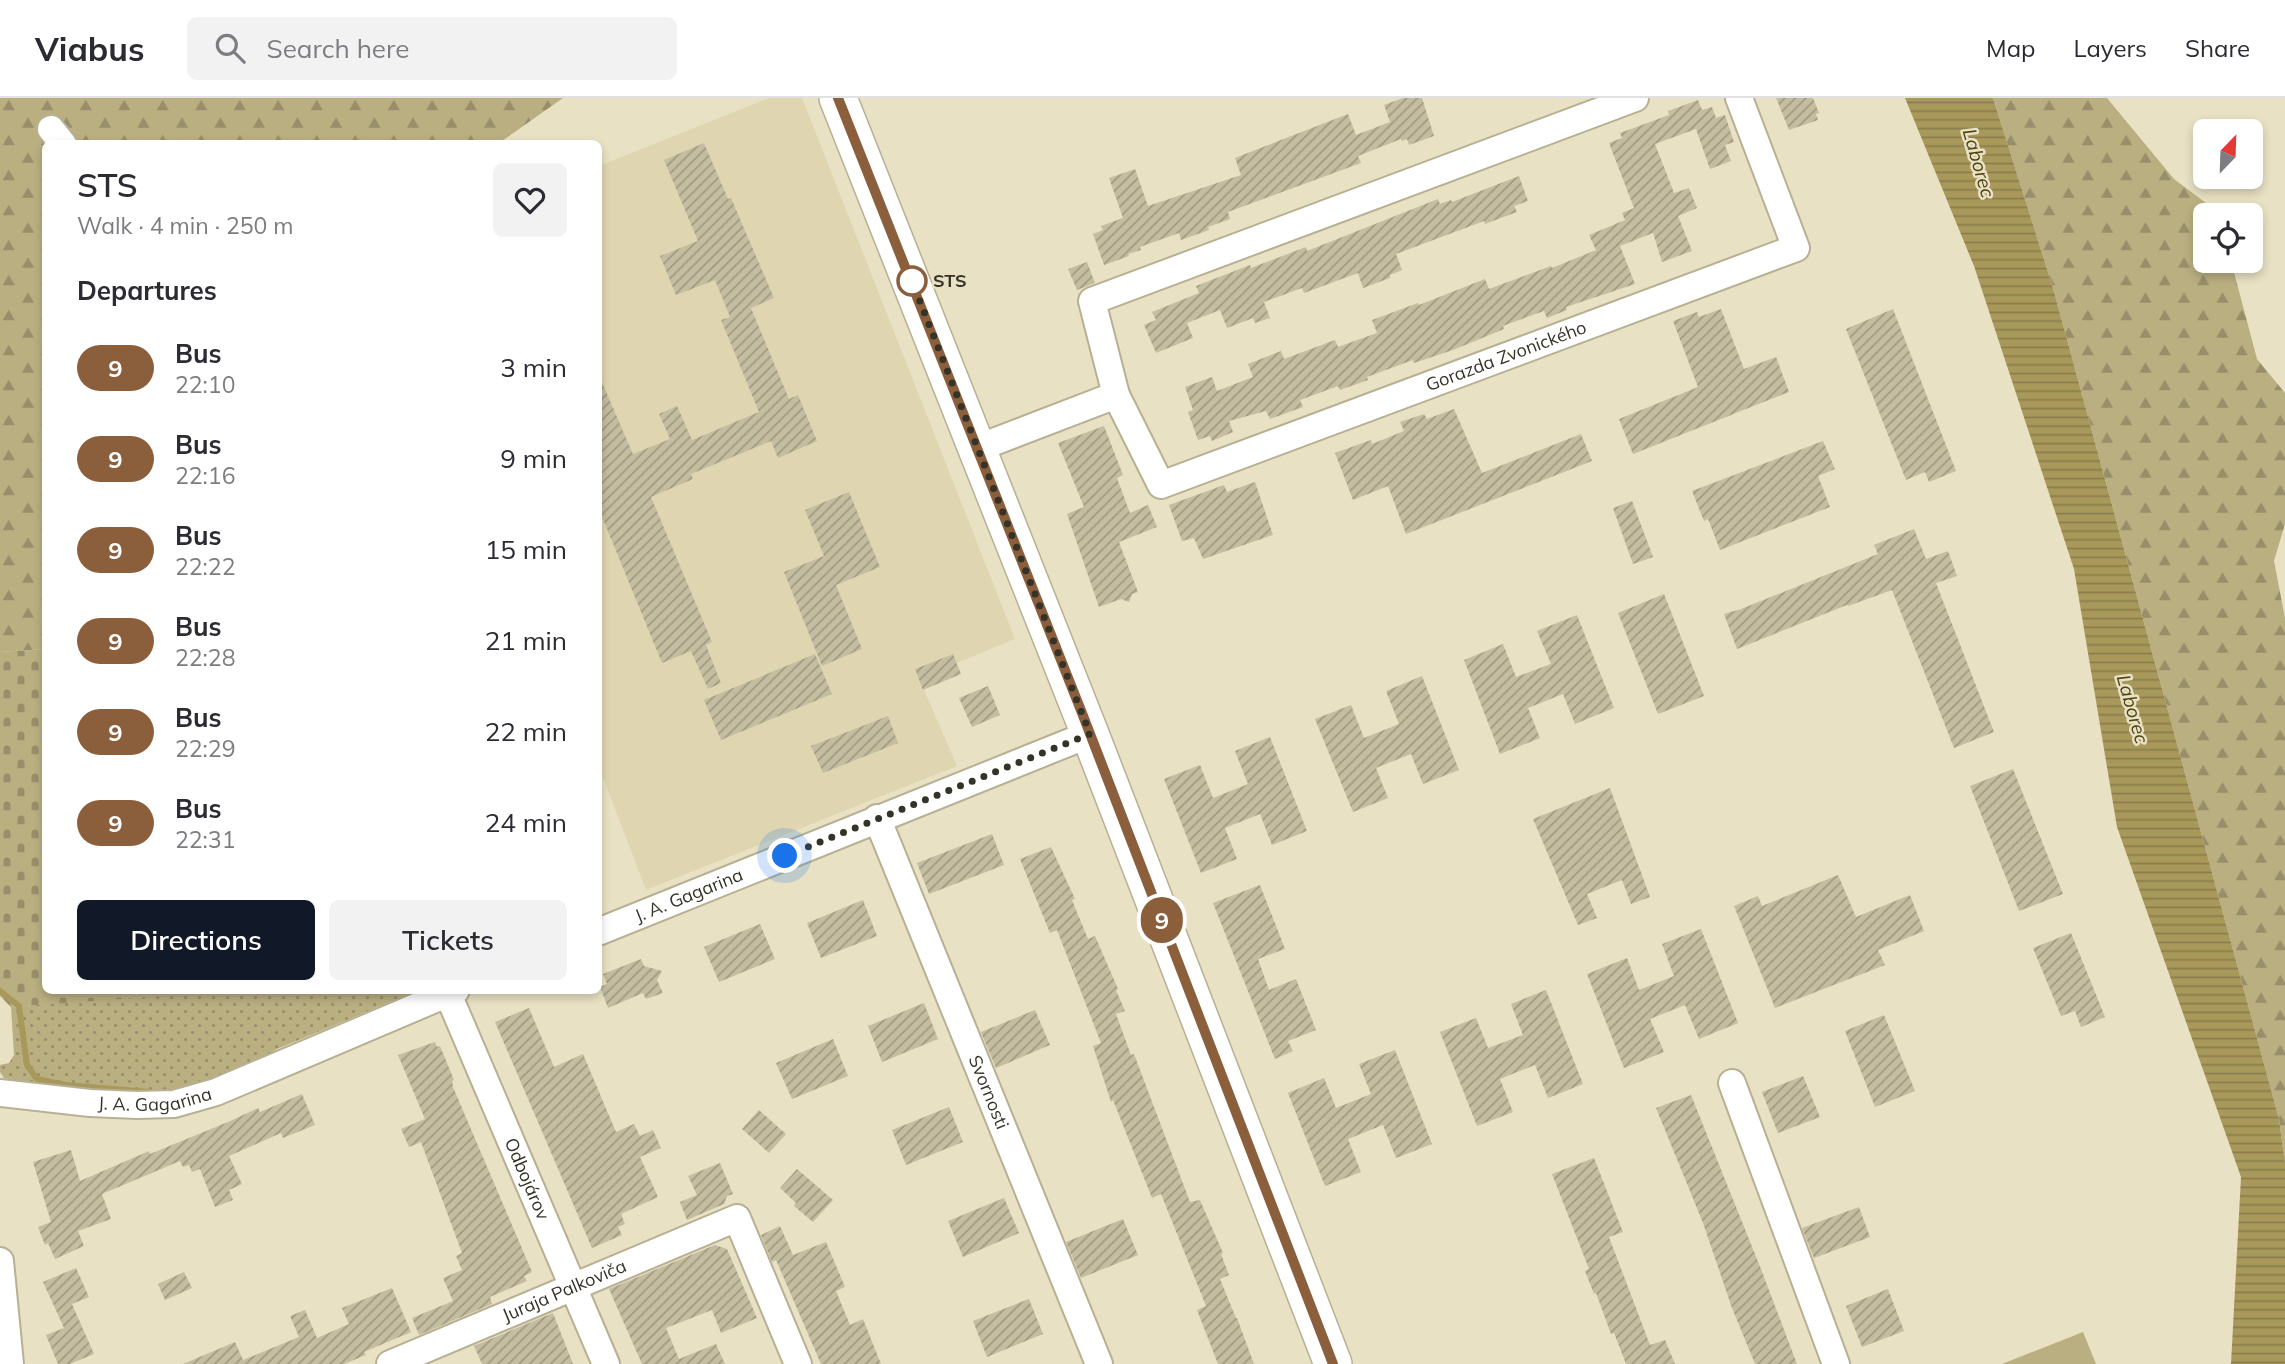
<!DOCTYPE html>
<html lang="en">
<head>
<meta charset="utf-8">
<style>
	body { margin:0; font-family:Mulish,sans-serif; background:#f2f2f3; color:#2b2b33; height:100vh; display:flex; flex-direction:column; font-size:26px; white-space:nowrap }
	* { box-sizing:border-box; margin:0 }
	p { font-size:23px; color:#7c7c81 }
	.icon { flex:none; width:38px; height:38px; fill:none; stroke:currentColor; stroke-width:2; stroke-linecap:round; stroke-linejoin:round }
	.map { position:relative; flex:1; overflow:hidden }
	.panel { position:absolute; left:42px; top:42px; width:560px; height:854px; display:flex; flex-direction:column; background:#fff; border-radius:10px; box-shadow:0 4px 10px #0003 }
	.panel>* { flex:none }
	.badge { padding:0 14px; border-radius:23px; font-size:24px; line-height:46px }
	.needle { width:46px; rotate:23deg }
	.tools { position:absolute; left:2193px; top:21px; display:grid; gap:14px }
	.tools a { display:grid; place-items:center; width:70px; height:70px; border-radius:10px; background:#fff; box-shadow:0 4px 10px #0003; font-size:35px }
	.you { position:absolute; width:35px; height:35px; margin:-18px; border:5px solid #fff; border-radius:50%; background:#1a73e8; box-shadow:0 0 0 10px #1a73e833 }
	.map>.badge { position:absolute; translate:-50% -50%; box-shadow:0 0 0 4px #fff }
	h2 { padding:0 35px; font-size:26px; line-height:63px }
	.round { display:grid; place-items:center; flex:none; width:74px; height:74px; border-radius:10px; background:#f2f2f3 }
	.summary { display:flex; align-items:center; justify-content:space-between; height:119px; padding:0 35px }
	h1 { font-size:33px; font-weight:600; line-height:52px }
	.primary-button { display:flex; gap:14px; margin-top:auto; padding:14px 35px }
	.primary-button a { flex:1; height:80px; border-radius:10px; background:#111827; color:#fff; font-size:28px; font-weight:600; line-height:80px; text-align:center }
	.primary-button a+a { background:#f2f2f3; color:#2b2b33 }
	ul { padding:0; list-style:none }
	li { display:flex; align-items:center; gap:21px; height:91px; padding:0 35px }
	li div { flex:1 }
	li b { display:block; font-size:26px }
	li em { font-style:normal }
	li .badge { min-width:77px; font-weight:700; text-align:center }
	header { display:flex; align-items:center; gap:42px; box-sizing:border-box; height:98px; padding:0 35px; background:#fff; border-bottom:2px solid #e1e1e2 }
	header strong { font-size:33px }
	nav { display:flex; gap:38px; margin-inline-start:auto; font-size:24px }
	.search { width:490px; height:63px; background:#f2f2f3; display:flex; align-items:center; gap:18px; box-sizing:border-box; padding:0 24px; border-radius:10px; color:#7c7c81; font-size:26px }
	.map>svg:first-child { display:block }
	.built { fill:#dfd6b1 }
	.grass { fill:url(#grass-dots) }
	.forest { fill:url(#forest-firs) }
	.cemetery { fill:url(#cemetery-stones) }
	.garden { fill:#baaf81 }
	.water { fill:url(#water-rules) }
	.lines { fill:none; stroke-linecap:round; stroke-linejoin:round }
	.stream { stroke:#a8995b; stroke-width:6 }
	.building { fill:url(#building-hatch) }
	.street-casing { stroke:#b7b093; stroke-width:30 }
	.secondary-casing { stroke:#b7b093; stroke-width:40 }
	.street { stroke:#fff; stroke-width:26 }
	.secondary { stroke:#fff; stroke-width:37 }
	.line-casing { stroke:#fff; stroke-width:16 }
	.line { stroke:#8b5e3c; stroke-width:10 }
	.walk { stroke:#353227; stroke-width:7; stroke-dasharray:0 12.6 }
	.stop-dot { fill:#fff; stroke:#8b5e3c; stroke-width:3.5 }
	.labels { text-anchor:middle; stroke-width:5; stroke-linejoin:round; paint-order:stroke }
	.stop-label { font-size:18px; font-weight:bold; fill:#353227; stroke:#e8e1c3; text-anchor:start }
	.street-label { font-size:18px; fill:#353227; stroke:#e8e1c3 }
	.water-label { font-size:19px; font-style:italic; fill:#4e4311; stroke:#e8e1c3 }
</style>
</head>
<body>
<header>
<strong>Viabus</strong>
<div class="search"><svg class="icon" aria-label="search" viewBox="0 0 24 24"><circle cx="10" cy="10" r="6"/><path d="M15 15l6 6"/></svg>Search here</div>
<nav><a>Map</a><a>Layers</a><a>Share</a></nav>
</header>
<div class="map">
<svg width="2285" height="1266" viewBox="0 0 2285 1266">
	<defs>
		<pattern id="grass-dots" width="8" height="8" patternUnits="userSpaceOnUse" patternTransform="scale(1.75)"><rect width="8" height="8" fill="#baaf81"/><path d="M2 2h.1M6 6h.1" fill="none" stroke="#988f6a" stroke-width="1.8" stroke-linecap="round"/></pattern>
		<pattern id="forest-firs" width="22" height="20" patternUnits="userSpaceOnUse" patternTransform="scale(1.75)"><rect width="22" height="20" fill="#baaf81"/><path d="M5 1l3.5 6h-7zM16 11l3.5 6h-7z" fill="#988f6a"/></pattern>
		<pattern id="cemetery-stones" width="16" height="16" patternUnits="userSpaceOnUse" patternTransform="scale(1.75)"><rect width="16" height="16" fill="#baaf81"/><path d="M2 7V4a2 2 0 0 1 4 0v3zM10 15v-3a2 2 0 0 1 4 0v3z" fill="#988f6a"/></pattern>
		<pattern id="water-rules" width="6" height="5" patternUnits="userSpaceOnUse" patternTransform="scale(1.75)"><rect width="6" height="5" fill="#a8995b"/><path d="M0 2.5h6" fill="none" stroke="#8a7d4b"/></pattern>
		<pattern id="building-hatch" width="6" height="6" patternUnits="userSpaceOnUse" patternTransform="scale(1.75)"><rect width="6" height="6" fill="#c4bda0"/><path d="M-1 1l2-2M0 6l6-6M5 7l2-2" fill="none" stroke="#a09a82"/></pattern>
	</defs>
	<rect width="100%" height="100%" fill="#e8e1c3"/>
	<path class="built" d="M769,0H802L1015,541L957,565L952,556L915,571L957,668L646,792L599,669V68Z"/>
	<path class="grass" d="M219,892L417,893L277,951L244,973L162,997L59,993L4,980L0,974V967L9,965L14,957L11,909Z"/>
	<g class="forest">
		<path d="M0,0H563L499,45L46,46L45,551L0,554Z"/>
		<path d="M1993,0H2107L2174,81L2222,117H2205V163H2231L2257,261L2285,295V426L2274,463L2285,520V1065L2279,1021L2053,190Z"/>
	</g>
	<path class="cemetery" d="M45,551L46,892L216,894L11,909L0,898V554Z"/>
	<path class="garden" d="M2083,1234L2096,1266H2002Z"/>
	<path class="water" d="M1905,0H1993L2053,190L2279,1021L2285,1065V1266H2231L2241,1079L2117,729L2074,471L1974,168Z"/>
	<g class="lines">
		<path class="stream" d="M0,893L19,908L27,967L37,981L65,987L150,994"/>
	</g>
	<g class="building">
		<path d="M1403,0H1422L1434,38L1409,47L1407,41L1402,43L1401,41L1358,58L1361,65L1228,114L1230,121L1208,129L1209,132L1181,142L1179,135L1140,149L1141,152L1128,156L1129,158L1104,167L1093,136L1103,132L1101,128L1123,120L1109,80L1135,71L1148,108L1241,77L1235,60L1348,16L1356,37L1390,24L1384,7Z"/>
		<path d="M1776,0H1813L1819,15L1816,16L1818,22L1789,32Z"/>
		<path d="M1698,2L1702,12L1712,9L1716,20L1725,17L1734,44L1725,47L1731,63L1710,71L1696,31L1655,46L1674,95L1689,90L1697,110L1678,118L1692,153L1662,164L1653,135L1620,148L1635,186L1566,209L1567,212L1547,220L1544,213L1503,228L1504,231L1453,252L1414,265L1413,262L1367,279L1368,282L1340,292L1338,288L1300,302L1303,309L1270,321L1266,313L1229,323L1233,334L1212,343L1210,338L1198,342L1188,314L1193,312L1185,289L1212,279L1217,293L1253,279L1248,266L1281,253L1284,261L1335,242L1338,249L1377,235L1372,222L1418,205L1419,207L1485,181L1489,191L1551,168L1552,170L1596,152L1589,137L1625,122L1622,115L1634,110L1609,45L1622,40L1620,35L1669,17L1668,13Z"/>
		<path d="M704,45L728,101L731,100L774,200L751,210L789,301L798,297L817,343L778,360L771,343L691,376L693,381L651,399L712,544L706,547L721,585L708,591L691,553L662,565L598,409V275L633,356L670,341L659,316L677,308L692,342L759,314L721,222L730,219L715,182L676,197L660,158L698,143L664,62Z"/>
		<path d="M1519,78L1528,103L1514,108L1517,114L1485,126L1484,123L1396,156L1402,172L1390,177V180L1363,190L1358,175L1304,195L1302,190L1264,204L1270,220L1255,225L1253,220L1227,230L1220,212L1187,225L1193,240L1156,255L1144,227L1156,222L1152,214L1199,195L1196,188L1250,167L1251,170L1306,149L1307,153L1438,101L1440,106L1451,102L1452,104Z"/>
		<path d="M1087,164L1095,185L1077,192L1068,171Z"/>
		<path d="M1721,211L1744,271L1776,259L1789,294L1633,356L1619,321L1698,289L1673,223L1697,214L1699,219Z"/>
		<path d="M1893,211L1956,373L1929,384L1925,374L1906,382L1846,231Z"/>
		<path d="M1454,311L1482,375L1581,336L1592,363L1406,436L1388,388L1353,402L1335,355L1371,342L1372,346L1404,333L1400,324L1424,316L1427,321Z"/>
		<path d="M1104,328L1123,377L1117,380L1130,415L1148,407L1157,429L1119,444L1138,494L1132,496L1129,504L1121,501L1099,509L1067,416L1084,409L1058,345Z"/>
		<path d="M1823,343L1835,371L1818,378L1830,409L1720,452L1708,421L1704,423L1692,393Z"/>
		<path d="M1255,384L1273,437L1203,461L1194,440L1182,443L1169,407L1224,387L1227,394Z"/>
		<path d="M849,394L880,469L836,487L862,551L822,568L784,474L824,458L805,412Z"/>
		<path d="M1632,403L1653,459L1633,466L1613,410Z"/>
		<path d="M1914,431L1926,461L1948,453L1957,478L1936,485L1994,634L1954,650L1892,492L1848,508L1847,507L1737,551L1724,516L1741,511L1878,456L1874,447Z"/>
		<path d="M1664,496L1704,598L1658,616L1618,515Z"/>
		<path d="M1577,517L1614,610L1575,626L1563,596L1528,610L1540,640L1500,656L1464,562L1503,546L1516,579L1551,566L1537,533Z"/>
		<path d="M815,556L832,596L721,642L704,602Z"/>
		<path d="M953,556L961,576L923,592L915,571Z"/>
		<path d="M1422,578L1459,672L1423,686L1411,656L1376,670L1388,700L1353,714L1315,621L1351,607L1364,640L1399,626L1386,593Z"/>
		<path d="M988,588L1000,617L972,629L959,600Z"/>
		<path d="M888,618L898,645L823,675L811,648Z"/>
		<path d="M1270,639L1307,733L1272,747L1260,716L1225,730L1237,761L1201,775L1164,681L1200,667L1213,700L1248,686L1235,653Z"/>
		<path d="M2013,671L2063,796L2019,813L1970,688Z"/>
		<path d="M1610,690L1650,799L1631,806L1622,782L1587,796L1597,820L1578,827L1533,721Z"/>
		<path d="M992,736L1004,767L929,796L917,765Z"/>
		<path d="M1051,749L1075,801L1072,802L1088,841L1095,838L1118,891L1116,892L1125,913L1116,916L1131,957L1134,956L1190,1104L1200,1102L1223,1155L1221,1156L1229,1177L1220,1181L1236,1220H1237L1254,1266H1218L1197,1212L1206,1208L1161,1096L1152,1100L1113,1002L1111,1004L1093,948L1101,945L1057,832L1050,835L1020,761Z"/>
		<path d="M1838,777L1856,819L1910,797L1924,833L1878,852L1885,867L1775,910L1734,808L1758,798L1762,808Z"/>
		<path d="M1260,787L1285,851L1258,861L1269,892L1296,881L1316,932L1288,943L1293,953L1275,961L1213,805Z"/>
		<path d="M863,802L877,838L821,860L807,825Z"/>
		<path d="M760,826L775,861L719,884L704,849Z"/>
		<path d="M1701,831L1738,925L1699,941L1685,907L1650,921L1664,954L1624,970L1587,876L1627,860L1639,892L1674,878L1662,846Z"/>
		<path d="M2071,835L2105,919L2081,929L2075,913L2061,918L2033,850Z"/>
		<path d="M641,861L644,868L662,873L657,882L663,895L646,901L643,895L608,910L600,889L607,886L603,876Z"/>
		<path d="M1546,892L1583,986L1548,1000L1535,967L1500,981L1513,1014L1477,1028L1440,934L1476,920L1488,950L1523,937L1511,906Z"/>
		<path d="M924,905L938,941L882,964L868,928Z"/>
		<path d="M529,910L554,969L583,956L616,1034L634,1026L640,1038L653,1032L661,1050L640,1059L658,1099L621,1116L625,1126L618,1129L622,1137L592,1150L495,924Z"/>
		<path d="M1035,912L1050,947L996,970L981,934Z"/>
		<path d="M1884,917L1915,993L1875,1009L1845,933Z"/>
		<path d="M833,941L848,978L792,1001L776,965Z"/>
		<path d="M435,944L437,949L440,948L454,982L452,983L453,989L532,1174L524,1178L527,1183L490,1199L492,1206L419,1237L412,1220L453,1203L443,1180L462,1172L456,1158L462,1155L421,1044L409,1049L401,1031L425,1021L398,957Z"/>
		<path d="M1395,952L1432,1046L1396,1060L1383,1027L1348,1041L1361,1074L1325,1088L1288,995L1324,980L1336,1010L1371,996L1359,966Z"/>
		<path d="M1803,978L1820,1019L1778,1035L1762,994Z"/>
		<path d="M302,996L315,1027L283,1040L281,1035L229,1058L242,1086L229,1092L233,1102L215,1109L200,1071L192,1074L189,1067L183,1069L180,1063L102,1096L111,1121L78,1133L84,1148L55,1161L48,1145L45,1147L38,1129L51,1124L33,1064L71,1052L80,1083L149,1053L150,1056L228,1024L258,1010L260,1014Z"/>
		<path d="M1691,997L1761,1171L1797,1266H1755L1732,1210L1703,1125L1656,1010Z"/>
		<path d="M949,1009L963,1044L906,1067L892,1032Z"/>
		<path d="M759,1012L786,1036L769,1055L742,1031Z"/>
		<path d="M1594,1060L1623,1134L1609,1139L1650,1247L1665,1242L1675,1266H1626L1614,1235L1611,1236L1596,1195L1594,1196L1585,1173L1589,1171L1552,1076Z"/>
		<path d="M720,1065L733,1096L727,1098L724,1106L687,1122L680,1104L697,1097L688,1078Z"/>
		<path d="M797,1071L833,1102L813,1124L794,1108L796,1105L780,1090Z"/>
		<path d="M1004,1100L1019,1135L963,1159L948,1123Z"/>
		<path d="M1859,1109L1870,1139L1814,1160L1802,1130Z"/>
		<path d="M1123,1121L1138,1157L1081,1180L1066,1144Z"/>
		<path d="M780,1128L793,1157L826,1144L845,1189L836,1193L850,1227L863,1221L881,1266H821L776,1162L772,1164L761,1137Z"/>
		<path d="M715,1147L727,1151L757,1220L721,1235L712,1212L666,1230L679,1261L716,1246L725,1266H642L609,1191Z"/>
		<path d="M76,1170L89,1199L72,1206L94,1256L70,1266H58L46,1237L64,1230L43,1184Z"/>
		<path d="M184,1174L192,1190L165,1202L158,1186Z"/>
		<path d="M392,1190L411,1234L364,1254L366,1257L344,1266H183L235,1244L243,1262L299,1239L290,1218L305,1212L317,1240L349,1226L342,1210Z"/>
		<path d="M1888,1191L1904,1233L1862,1249L1846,1208Z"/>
		<path d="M1029,1201L1043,1236L987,1259L973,1223Z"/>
		<path d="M553,1215L573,1266H482L474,1248Z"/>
	</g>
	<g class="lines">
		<g class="street-casing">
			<g id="street">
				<path d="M51,31L63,46"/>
				<path id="s1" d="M1116,297L1161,387L1796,150L1739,0"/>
				<path d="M978,350L1116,297L1092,203L1635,0"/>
				<path id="s2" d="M877,720L1099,1266"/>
				<path id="s3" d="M598,834L1090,636"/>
				<path id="s4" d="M448,896L606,1266"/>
				<path d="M1732,985L1836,1266"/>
				<path id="s5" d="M0,995L90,1005L137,1007L174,1006L216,994L456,892"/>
				<path d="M0,1163L10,1266"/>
				<path id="s6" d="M390,1266L737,1120L798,1266"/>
			</g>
		</g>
		<g class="secondary-casing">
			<path id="secondary" d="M838,0L1090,636L1333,1266"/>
		</g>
		<use href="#street" class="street"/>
		<use href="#secondary" class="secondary"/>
	</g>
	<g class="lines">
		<g class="line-casing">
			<path id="line" d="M838,0L1082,615L1333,1266"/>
		</g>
		<use href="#line" class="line"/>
		<path class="walk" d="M785,758L1090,636L912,183"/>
	</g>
	<circle class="stop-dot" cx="912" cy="183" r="14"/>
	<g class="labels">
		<g class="stop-label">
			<text x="933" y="189">STS</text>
		</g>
		<g class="street-label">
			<text dy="6" stroke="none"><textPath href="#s1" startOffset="469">Gorazda Zvonického</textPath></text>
			<text dy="6" stroke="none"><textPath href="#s3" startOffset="98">J. A. Gagarina</textPath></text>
			<text dy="6" stroke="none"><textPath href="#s2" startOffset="296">Svornosti</textPath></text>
			<text dy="6" stroke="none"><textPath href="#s5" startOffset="156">J. A. Gagarina</textPath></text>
			<text dy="6" stroke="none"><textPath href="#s4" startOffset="201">Odbojárov</textPath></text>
			<text dy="6" stroke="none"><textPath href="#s6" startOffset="189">Juraja Palkoviča</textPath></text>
		</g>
		<g class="water-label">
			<text transform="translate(1979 65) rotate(74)" y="7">Laborec</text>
			<text transform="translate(2133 611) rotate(74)" y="7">Laborec</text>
		</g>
	</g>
</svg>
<div class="tools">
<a><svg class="needle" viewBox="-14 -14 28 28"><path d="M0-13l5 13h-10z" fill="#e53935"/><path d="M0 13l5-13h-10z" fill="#7c7c81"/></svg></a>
<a><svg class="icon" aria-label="locate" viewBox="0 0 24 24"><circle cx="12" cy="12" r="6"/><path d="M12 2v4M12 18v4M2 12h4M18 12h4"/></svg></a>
</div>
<div class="you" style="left:785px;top:758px"></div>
<b class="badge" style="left:1162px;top:822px;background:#8b5e3c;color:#fff">9</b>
<section class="panel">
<div class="summary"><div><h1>STS</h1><p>Walk · 4 min · 250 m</p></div><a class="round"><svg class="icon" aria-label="heart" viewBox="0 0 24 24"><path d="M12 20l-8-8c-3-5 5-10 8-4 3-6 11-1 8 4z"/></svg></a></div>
<h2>Departures</h2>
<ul>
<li><span class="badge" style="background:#8b5e3c;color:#fff">9</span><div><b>Bus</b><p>22:10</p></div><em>3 min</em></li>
<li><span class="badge" style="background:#8b5e3c;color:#fff">9</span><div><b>Bus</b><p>22:16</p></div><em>9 min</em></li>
<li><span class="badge" style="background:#8b5e3c;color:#fff">9</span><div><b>Bus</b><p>22:22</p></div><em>15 min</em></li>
<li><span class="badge" style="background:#8b5e3c;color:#fff">9</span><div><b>Bus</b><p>22:28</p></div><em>21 min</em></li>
<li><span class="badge" style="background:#8b5e3c;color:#fff">9</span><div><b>Bus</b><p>22:29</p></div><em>22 min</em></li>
<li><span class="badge" style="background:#8b5e3c;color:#fff">9</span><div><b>Bus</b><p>22:31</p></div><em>24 min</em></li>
</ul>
<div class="primary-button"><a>Directions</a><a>Tickets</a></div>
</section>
</div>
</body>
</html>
